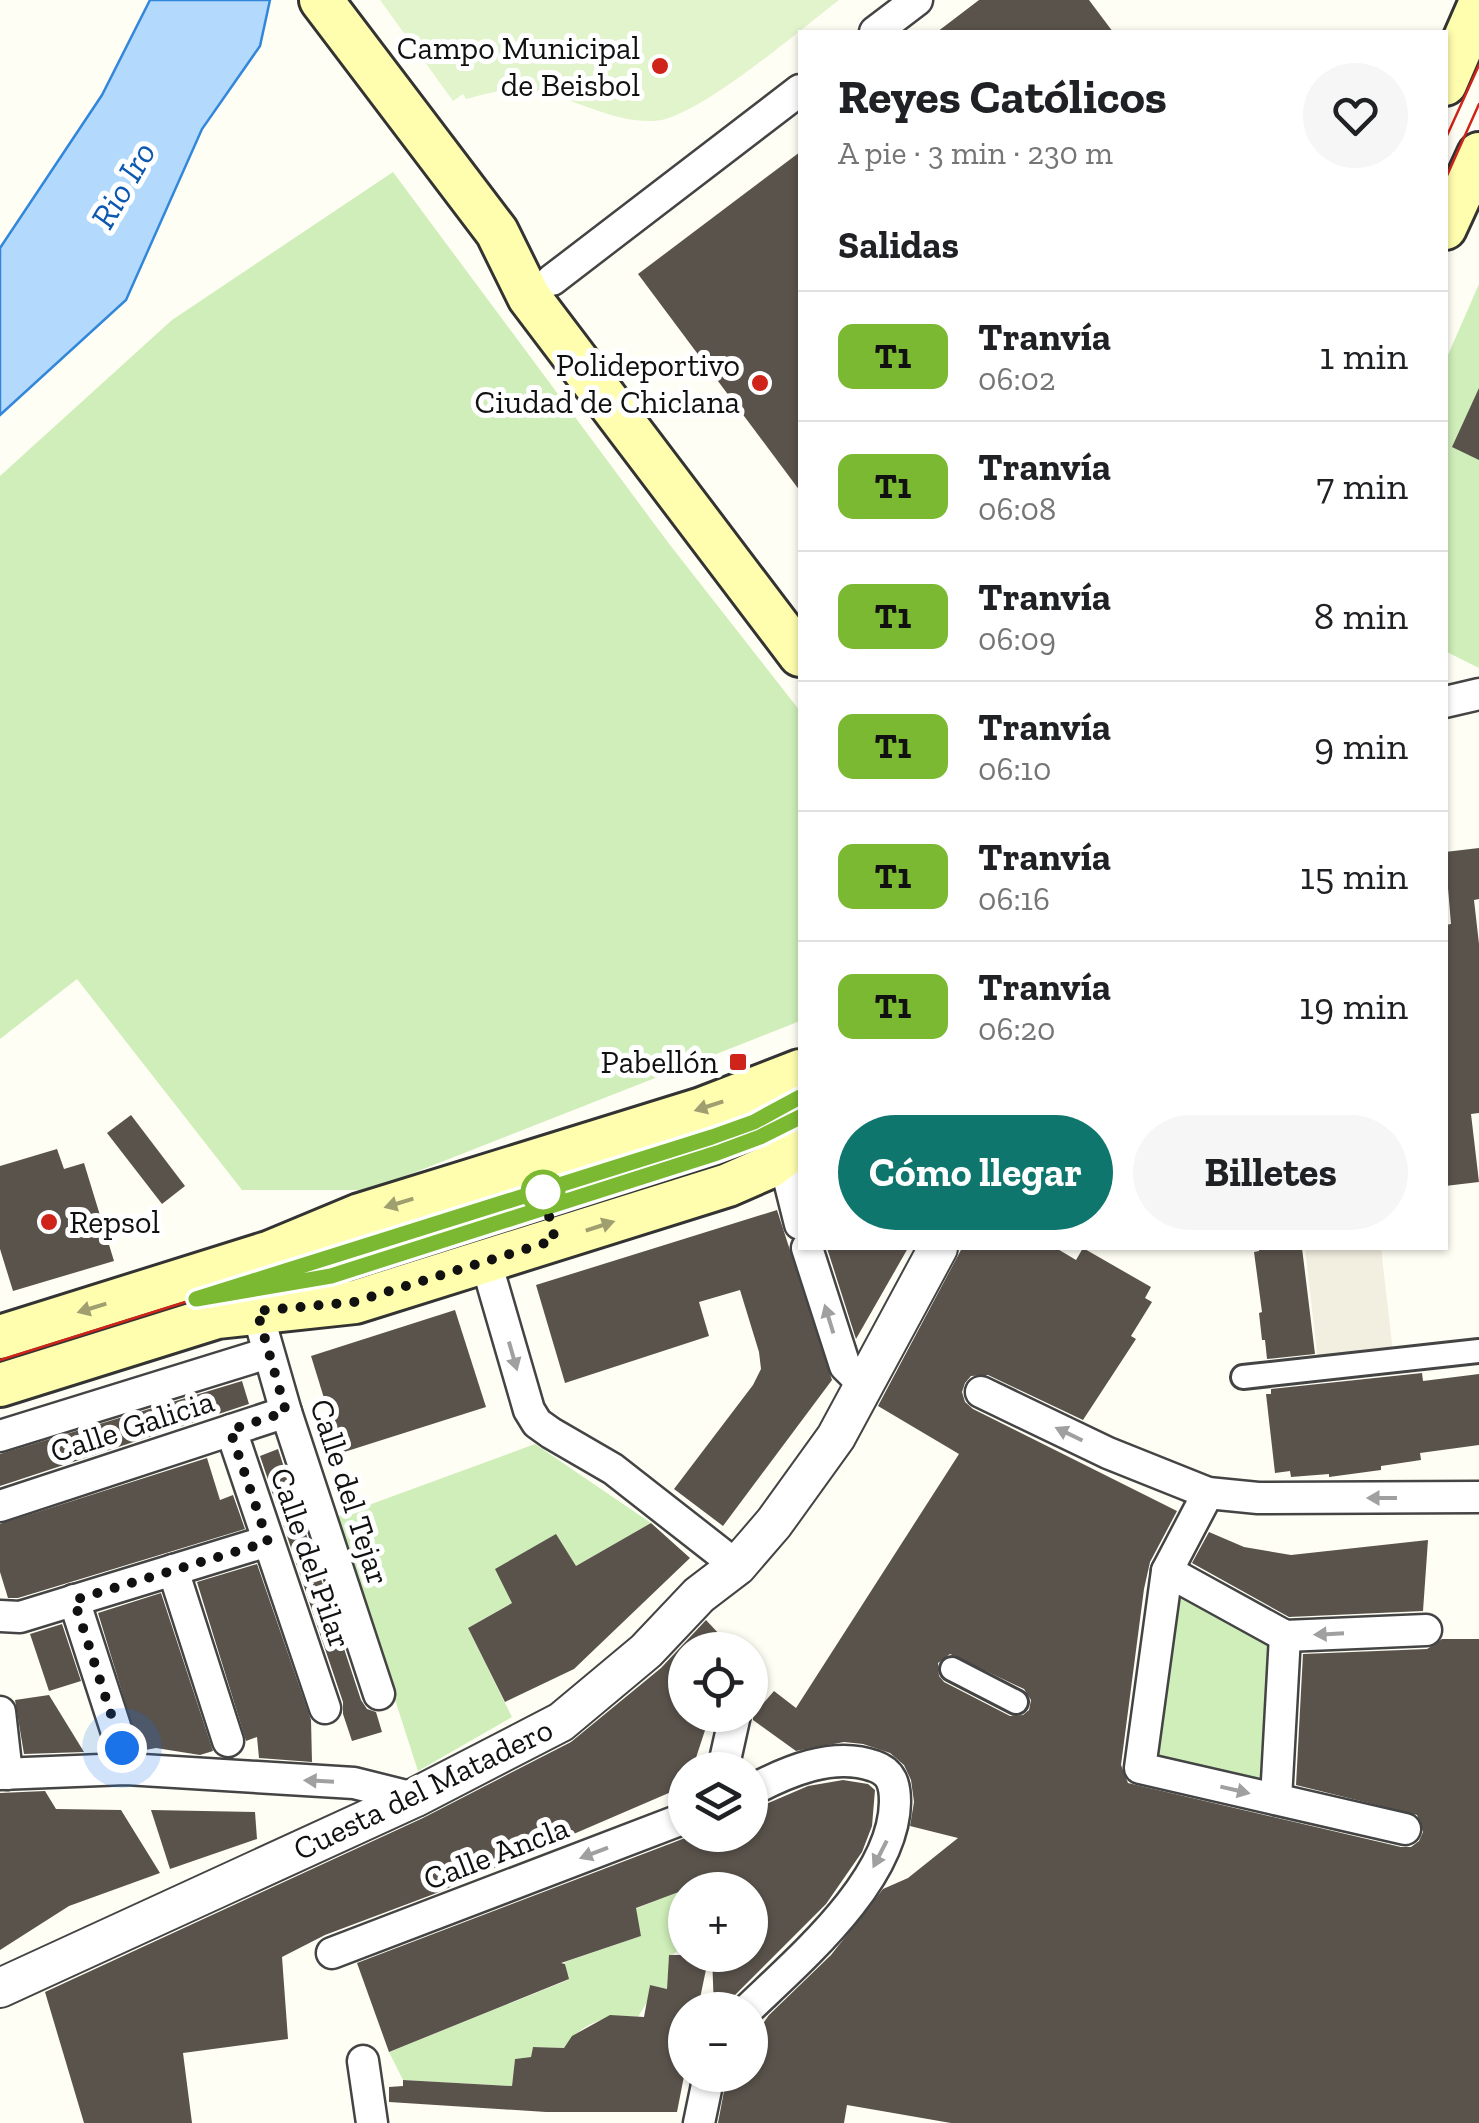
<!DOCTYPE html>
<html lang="es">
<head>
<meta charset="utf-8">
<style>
	body { margin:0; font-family:"Zilla Slab",serif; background:#f6f6f6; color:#202124; height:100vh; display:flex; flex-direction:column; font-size:38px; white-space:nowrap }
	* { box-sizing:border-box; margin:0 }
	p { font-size:32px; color:#757577 }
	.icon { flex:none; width:55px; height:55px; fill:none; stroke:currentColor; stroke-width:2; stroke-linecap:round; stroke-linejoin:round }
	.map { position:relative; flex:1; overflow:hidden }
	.sheet { position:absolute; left:798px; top:30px; width:650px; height:1220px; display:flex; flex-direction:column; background:#fff; border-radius:0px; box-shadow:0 2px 8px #0004 }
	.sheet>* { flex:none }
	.badge { padding:0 20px; border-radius:15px; font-size:35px; line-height:65px }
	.tools { position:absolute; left:668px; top:1632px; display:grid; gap:20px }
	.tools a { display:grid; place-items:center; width:100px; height:100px; border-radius:50%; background:#fff; box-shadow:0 2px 8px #0004; font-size:50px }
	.you { position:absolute; width:50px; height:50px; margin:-25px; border:8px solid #fff; border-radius:50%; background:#1a73e8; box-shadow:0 0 0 15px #1a73e833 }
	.map>.badge { position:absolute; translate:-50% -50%; box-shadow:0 0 0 5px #fff }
	h2 { padding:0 40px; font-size:38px; line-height:90px }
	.round { display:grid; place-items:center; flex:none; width:105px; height:105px; border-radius:52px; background:#f6f6f6 }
	.head { display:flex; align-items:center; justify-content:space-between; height:170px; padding:0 40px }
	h1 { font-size:48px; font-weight:800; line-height:75px }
	.button { display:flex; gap:20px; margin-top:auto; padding:20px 40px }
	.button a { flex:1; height:115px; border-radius:60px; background:#0f766e; color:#fff; font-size:40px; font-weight:800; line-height:115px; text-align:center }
	.button a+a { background:#f6f6f6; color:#202124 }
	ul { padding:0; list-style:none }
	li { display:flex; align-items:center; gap:30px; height:130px; padding:0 40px; border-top:2px solid #e0e0e0 }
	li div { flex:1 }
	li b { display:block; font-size:38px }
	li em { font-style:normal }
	li .badge { min-width:110px; font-weight:700; text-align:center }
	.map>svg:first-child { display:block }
	.green { fill:#cfeeb9 }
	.pitch { fill:#e2f4cc }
	.plaza { fill:#f2efe0 }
	.water { fill:#b3d9fc; stroke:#3387da; stroke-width:2.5 }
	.building { fill:#5a534c; fill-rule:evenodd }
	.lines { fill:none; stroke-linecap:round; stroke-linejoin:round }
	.pedestrian-casing { stroke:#444; stroke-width:28 }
	.minor-casing { stroke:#444; stroke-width:35 }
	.tertiary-casing { stroke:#444; stroke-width:42 }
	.secondary-casing { stroke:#333; stroke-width:48 }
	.pedestrian { stroke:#fff; stroke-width:22 }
	.minor { stroke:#fff; stroke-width:30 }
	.tertiary { stroke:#fff; stroke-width:38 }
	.secondary { stroke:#fffeaf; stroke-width:42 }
	.tram { stroke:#cf241a; stroke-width:2.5 }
	.oneway { fill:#a09f70 }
	.oneway2 { fill:#a0a0a0 }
	.line-casing { stroke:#fff; stroke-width:22 }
	.line { stroke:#7bb932; stroke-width:15 }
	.walk { stroke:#111; stroke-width:10; stroke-dasharray:0 18 }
	.poi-dot { fill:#cf241a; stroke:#fff; stroke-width:4 }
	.stop-dot { fill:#fff; stroke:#7bb932; stroke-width:5 }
	.labels { text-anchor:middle; stroke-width:10; stroke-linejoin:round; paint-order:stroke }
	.poi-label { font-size:32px; fill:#111; stroke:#fff; text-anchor:end }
	.street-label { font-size:32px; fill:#111; stroke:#fff }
	.water-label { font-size:35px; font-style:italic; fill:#0c58b0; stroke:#fff }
</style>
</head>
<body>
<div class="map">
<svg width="1479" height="2123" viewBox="0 0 1479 2123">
	<rect width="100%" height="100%" fill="#fffef4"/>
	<g class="green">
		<path d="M393,172L670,545L800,711V1021L370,1190H242L77,979L0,1039V476L172,320Z"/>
		<path d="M1479,284V668L1445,651V362Z"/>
		<path d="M535,1444L651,1523L468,1628L512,1717L418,1771L336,1517Z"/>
		<path d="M1171,1588L1272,1643L1267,1786L1151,1762Z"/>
		<path d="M674,1880L685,1890V1944L669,1958L667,1989L650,1985L647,2002L638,2017C607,2015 582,2021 564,2048L533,2047L531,2057L515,2059L512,2086L403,2080L389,2052L568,1980L565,1962L641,1936L635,1909L675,1893Z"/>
	</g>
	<path class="pitch" d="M380,0H839C801,29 696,120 654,121C612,123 575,98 535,91C512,86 488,93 466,99L463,94L453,101Z"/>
	<path class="plaza" d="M1305,1248H1381L1394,1361L1319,1370Z"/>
	<path class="water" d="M150,0H270L260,46L202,129L126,300L0,415V248L102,95Z"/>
	<g class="building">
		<path d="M979,0H1089L1113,32H937Z"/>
		<path d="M800,152V491L638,274Z"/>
		<path d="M1479,388V460L1452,447Z"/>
		<path d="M1479,848V899L1474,900L1479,944V1113L1471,1114L1479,1182L1445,1186V925L1451,924L1445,852Z"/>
		<path d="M131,1115L185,1186L162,1204L107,1133Z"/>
		<path d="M57,1149L64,1169L84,1163L114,1261L13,1291L0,1249V1166Z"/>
		<path d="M777,1210L832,1380L723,1526L674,1489L753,1385L761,1369L759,1352L740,1290L699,1302L709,1336L565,1383L536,1285Z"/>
		<path d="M827,1248H908L856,1339Z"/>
		<path d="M962,1248H1056L1076,1260L1083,1248L1151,1287L1145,1298L1152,1302L1131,1336L1136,1339L1083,1420L988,1375L971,1376L965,1383L962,1392L965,1402L973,1409L1177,1511L1150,1562L1144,1589L1121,1765L1128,1783L1401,1847H1411L1419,1841L1423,1832L1417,1815L1296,1785L1303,1654L1427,1649L1442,1639H1479V2123H951L847,2105L844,2123H718L727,2075H750V2042L769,2015L831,1955L883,1889L908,1878L958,1838L910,1826L914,1802L911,1780L904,1765L890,1753L863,1744L844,1742L796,1751L753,1720V1715L774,1691L796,1708L959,1454L878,1406ZM950,1654L1024,1689L1031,1700L1029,1710L1023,1715L1010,1716L944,1682L939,1676L938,1663Z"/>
		<path d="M1259,1248H1302L1315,1354L1267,1359L1265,1340H1262L1259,1313L1262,1312L1254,1252L1259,1251Z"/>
		<path d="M455,1310L486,1407L341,1453L311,1356Z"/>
		<path d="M1422,1373L1423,1381L1479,1374V1445L1420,1453L1421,1460L1381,1466V1470L1329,1477V1474L1291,1477L1290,1471L1275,1473L1266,1394H1271V1389Z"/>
		<path d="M242,1381L249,1404L0,1486V1454Z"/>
		<path d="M278,1449L361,1700L367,1709L376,1712L382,1732L352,1741L343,1714V1702L260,1456Z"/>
		<path d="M207,1458L220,1500L233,1495L245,1529L18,1598H8L0,1572V1524Z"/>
		<path d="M651,1523L690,1558L574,1669L505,1702L468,1628L512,1603L495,1569L556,1534L576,1566Z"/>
		<path d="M1209,1532L1244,1547L1291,1555L1428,1540L1423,1611L1289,1617L1192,1563Z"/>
		<path d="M257,1564L311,1720L312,1762L259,1758L257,1737L246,1741L197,1582Z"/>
		<path d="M161,1593L213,1751L200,1755L156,1748L140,1751L98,1613Z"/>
		<path d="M706,1620L734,1650H685V1715H710L692,1770H685V1786L434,1894L325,1935L282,1957L288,2039L183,2053L192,2123H84L45,1992L423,1818L571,1742L661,1668Z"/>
		<path d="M62,1624L81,1681L49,1691L30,1634Z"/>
		<path d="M49,1695L84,1752L24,1754L15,1700Z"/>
		<path d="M843,1780L868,1784L875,1790L872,1826L862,1852L826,1904L734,1996L729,2010H714L712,1955H750V1890H684L636,1908L641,1936L561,1963L565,1964L569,1979L389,2052L357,1963L693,1835H750V1811L808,1786Z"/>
		<path d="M45,1791L56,1809L121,1810L160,1873L69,1906L0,1950V1793Z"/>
		<path d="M151,1810L255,1812L257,1839L170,1869Z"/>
		<path d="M669,1955H709L698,2008L685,2006V2071L677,2112H546L389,2102V2087L403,2086V2080L512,2086L515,2059L531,2057L533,2047L564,2048L572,2036L610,2015L644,2017L650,1985L667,1989Z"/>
	</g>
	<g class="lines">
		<g class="pedestrian-casing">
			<g id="pedestrian">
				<path d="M1243,1377L1479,1351"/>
				<path d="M952,1669L1016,1702"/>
			</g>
		</g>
		<g class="minor-casing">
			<g id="minor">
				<path d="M875,32L917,0"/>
				<path d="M552,280L800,90"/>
				<path d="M1445,702L1479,694"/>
				<path d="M797,1146L788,1176L800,1224"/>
				<path d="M807,1248L845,1366L863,1384"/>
				<path d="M486,1262L529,1410L537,1423L551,1433L613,1469L737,1566"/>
				<path d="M257,1311L286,1412L379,1694"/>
				<path d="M981,1392L1108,1453L1208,1493L1258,1498L1479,1497"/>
				<path d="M231,1430L325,1708"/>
				<path d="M0,1436L268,1353"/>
				<path d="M1208,1493L1167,1571L1140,1768L1405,1829"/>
				<path d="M0,1506L286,1412"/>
				<path d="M173,1570L228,1741"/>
				<path d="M1167,1571L1285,1636L1426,1630"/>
				<path d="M74,1600L122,1748"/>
				<path d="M0,1616L20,1617L268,1541"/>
				<path d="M0,1712L7,1774"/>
				<path d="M727,1770L725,1760L735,1715"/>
				<path d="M0,1774L126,1769L354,1783L414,1798"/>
				<path d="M1276,1799L1285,1636"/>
				<path d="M332,1953L685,1818"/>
				<path d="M747,2010C800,1959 894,1880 895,1802C895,1785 892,1772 874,1766C833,1751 786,1772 750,1791"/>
				<path d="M363,2061L372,2123"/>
				<path d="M699,2123L709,2075"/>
			</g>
		</g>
		<g class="tertiary-casing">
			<path id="tertiary" d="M0,1988L414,1798L561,1722L646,1651L699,1595L737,1566L774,1523L836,1437L938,1248"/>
		</g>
		<g class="secondary-casing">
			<g id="secondary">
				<path d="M321,0L497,232L529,297L800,655"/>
				<path d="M1445,84L1479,6"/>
				<path d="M1445,228L1479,154"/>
				<path d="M0,1337L271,1252L360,1215L702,1109L800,1071"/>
				<path d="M0,1385L217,1317L355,1302L728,1185L769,1167L800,1144"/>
			</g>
		</g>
		<use href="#pedestrian" class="pedestrian"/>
		<use href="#minor" class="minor"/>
		<use href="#tertiary" class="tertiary"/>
		<use href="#secondary" class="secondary"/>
		<g class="tram">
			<path d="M1445,140L1479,65"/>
			<path d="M1445,180L1479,104"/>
			<path d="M275,1287L374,1263L717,1153L760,1137L800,1117"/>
			<path d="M0,1360L712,1137L753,1122L800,1097"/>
		</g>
	</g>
	<defs><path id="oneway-solid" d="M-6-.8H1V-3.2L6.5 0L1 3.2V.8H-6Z" transform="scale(2.5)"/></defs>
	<g class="oneway">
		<use href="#oneway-solid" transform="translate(709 1106) rotate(162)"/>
		<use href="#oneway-solid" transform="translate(399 1203) rotate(163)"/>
		<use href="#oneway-solid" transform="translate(600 1226) rotate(-18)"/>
		<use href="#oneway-solid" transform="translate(92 1308) rotate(163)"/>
	</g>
	<g class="oneway2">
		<use href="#oneway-solid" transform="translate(829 1319) rotate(-107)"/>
		<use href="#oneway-solid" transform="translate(513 1356) rotate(74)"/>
		<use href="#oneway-solid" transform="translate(1069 1434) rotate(-154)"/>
		<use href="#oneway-solid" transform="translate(1382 1498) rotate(180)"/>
		<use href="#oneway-solid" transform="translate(1329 1634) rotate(177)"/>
		<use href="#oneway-solid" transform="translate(319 1781) rotate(-177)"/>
		<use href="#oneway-solid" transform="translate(1235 1790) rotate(13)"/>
		<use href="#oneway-solid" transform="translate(594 1853) rotate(159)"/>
		<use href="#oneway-solid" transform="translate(880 1854) rotate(117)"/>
	</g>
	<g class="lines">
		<g class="line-casing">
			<path id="line" d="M800,1097L754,1122L712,1137L196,1299L331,1276L717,1153L760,1137L800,1117"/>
		</g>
		<use href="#line" class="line"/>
		<path class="walk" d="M122,1748L74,1600L268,1542L230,1430L286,1412L257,1311L354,1302L555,1240L543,1192"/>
	</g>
	<g class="poi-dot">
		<circle cx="660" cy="66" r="10"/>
		<circle cx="760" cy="383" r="10"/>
		<rect x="728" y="1052" width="20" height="20" rx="5"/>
		<circle cx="49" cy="1222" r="10"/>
	</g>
	<circle class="stop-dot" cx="543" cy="1192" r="20"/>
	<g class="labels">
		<g class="poi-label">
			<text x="640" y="59">Campo Municipal<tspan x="640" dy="37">de Beisbol</tspan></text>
			<text x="740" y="376">Polideportivo<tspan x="740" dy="37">Ciudad de Chiclana</tspan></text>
			<text x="718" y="1073">Pabellón</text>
			<text x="69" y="1233" text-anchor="start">Repsol</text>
		</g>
		<g class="street-label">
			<text transform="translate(132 1426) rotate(-18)" y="11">Calle Galicia</text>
			<text transform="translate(350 1492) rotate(72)" y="11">Calle del Tejar</text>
			<text transform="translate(311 1558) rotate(71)" y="11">Calle del Pilar</text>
			<text transform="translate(423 1789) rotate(-26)" y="11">Cuesta del Matadero</text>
			<text transform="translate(496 1853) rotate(-21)" y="11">Calle Ancla</text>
		</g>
		<g class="water-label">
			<text transform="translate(123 185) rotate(-60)" y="12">Rio Iro</text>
		</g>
	</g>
</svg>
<div class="tools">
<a><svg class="icon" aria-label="locate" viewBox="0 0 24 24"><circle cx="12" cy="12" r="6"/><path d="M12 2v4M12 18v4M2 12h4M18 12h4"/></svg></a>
<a><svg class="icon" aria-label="layers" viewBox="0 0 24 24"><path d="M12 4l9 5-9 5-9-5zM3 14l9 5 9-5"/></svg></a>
<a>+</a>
<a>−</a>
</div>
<div class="you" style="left:122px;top:1748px"></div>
<section class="sheet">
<div class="head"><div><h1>Reyes Católicos</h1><p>A pie · 3 min · 230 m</p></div><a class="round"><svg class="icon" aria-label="heart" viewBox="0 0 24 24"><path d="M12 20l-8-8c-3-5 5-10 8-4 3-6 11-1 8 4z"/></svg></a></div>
<h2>Salidas</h2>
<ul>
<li><span class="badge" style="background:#7bb932;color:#111">T1</span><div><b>Tranvía</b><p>06:02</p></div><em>1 min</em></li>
<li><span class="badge" style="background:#7bb932;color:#111">T1</span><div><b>Tranvía</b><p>06:08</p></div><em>7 min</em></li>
<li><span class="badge" style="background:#7bb932;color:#111">T1</span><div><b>Tranvía</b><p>06:09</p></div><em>8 min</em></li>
<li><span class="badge" style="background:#7bb932;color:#111">T1</span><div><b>Tranvía</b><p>06:10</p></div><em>9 min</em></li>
<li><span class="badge" style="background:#7bb932;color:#111">T1</span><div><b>Tranvía</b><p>06:16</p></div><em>15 min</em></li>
<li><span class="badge" style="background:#7bb932;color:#111">T1</span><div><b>Tranvía</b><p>06:20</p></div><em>19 min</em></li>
</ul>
<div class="button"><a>Cómo llegar</a><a>Billetes</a></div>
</section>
</div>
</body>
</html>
